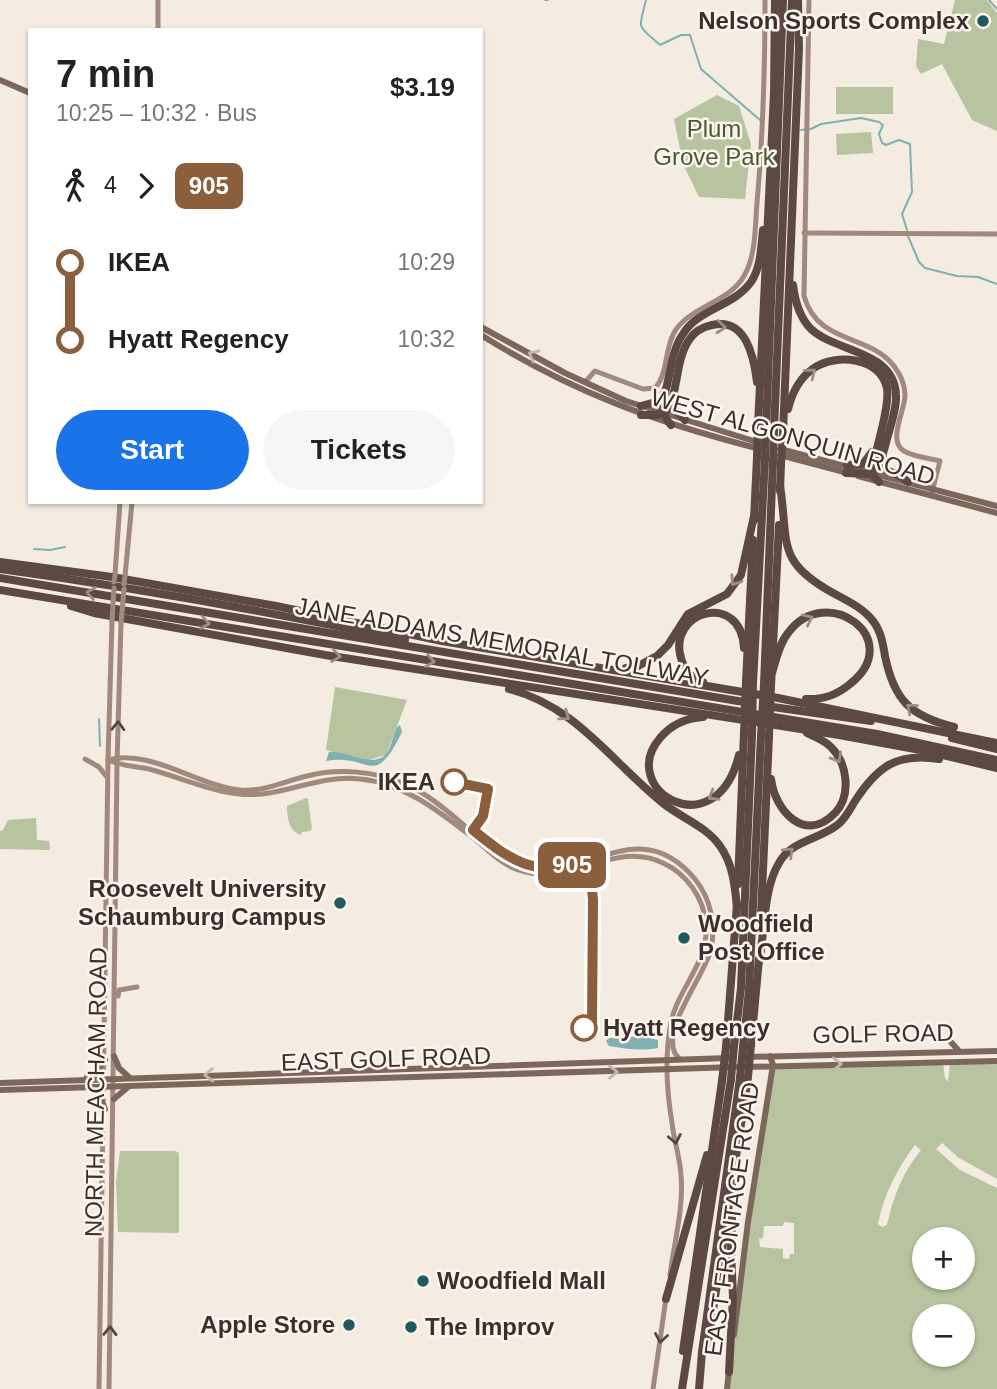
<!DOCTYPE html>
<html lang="en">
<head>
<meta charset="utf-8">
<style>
	body { margin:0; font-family:Helvetica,sans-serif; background:#f6f6f6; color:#222; height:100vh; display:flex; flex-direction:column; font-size:26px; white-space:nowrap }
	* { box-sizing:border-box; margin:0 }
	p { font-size:23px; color:#767676 }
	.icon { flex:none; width:38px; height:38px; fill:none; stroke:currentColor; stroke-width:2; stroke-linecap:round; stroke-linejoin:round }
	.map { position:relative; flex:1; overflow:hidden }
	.panel { position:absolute; left:28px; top:28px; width:455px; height:476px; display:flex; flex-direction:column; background:#fff; border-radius:0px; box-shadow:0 2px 5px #0004 }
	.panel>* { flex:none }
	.badge { padding:0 14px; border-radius:10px; font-size:24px; line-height:46px }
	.fabs { position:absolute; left:912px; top:1227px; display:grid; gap:14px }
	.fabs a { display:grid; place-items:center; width:63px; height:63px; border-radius:50%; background:#fff; box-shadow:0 2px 5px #0004; font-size:35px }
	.map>.badge { position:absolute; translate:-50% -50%; box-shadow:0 0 0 4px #fff }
	.legs { display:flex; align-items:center; gap:10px; height:77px; padding:0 28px; font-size:23px }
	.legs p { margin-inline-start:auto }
	.head { display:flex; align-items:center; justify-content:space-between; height:119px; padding:0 28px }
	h1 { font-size:38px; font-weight:700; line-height:52px }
	.action { display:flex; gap:14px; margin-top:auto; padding:14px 28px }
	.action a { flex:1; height:80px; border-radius:42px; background:#1a73e8; color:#fff; font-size:28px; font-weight:700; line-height:80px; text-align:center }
	.action a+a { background:#f6f6f6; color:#222 }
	ul { padding:0 28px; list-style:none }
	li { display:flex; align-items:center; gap:24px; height:77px; font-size:26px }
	li i { display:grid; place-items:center; width:10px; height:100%; margin:0 9px; background:currentColor }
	li i::after { content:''; width:18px; height:18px; margin:-9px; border:5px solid; border-radius:50%; background:#fff }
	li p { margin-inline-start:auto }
	li:first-child i { background:linear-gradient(#0000 50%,currentColor 0) }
	li:last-child i { background:linear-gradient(currentColor 50%,#0000 0) }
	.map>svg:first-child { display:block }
	.green { fill:#b8c4a0; fill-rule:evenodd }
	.water { fill:#7fb0b2 }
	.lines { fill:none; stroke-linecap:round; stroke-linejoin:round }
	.stream { stroke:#7fb0b2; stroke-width:2 }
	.secondary { stroke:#a18a7d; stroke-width:5 }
	.primary { stroke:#7d675c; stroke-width:6 }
	.highway { stroke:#5c4a42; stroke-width:8 }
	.secondary-bridge { stroke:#a18a7d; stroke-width:5 }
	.highway-bridge { stroke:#5c4a42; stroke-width:8 }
	.oneway { stroke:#9c8e87 }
	.oneway2 { stroke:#c2b5ac }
	.oneway3 { stroke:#544640 }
	.line-1-casing { stroke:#fff; stroke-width:16 }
	.line-1 { stroke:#8b5e3c; stroke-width:10 }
	.poi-dot { fill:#1f5a5e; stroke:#fbf5ee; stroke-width:2.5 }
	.stop-1-dot { fill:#fff; stroke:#8b5e3c; stroke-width:3.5 }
	.labels { text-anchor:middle; stroke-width:5; stroke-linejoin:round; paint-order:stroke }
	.poi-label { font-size:24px; font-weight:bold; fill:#3b302b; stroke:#fbf5ee; text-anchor:end }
	.park-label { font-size:24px; fill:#4a5a2e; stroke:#fbf5ee }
	.street-label { font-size:24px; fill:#3b302b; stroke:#fbf5ee }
	.stop-label { font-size:24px; font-weight:bold; fill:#3b302b; stroke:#fbf5ee; text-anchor:end }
</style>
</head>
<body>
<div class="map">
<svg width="997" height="1389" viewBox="0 0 997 1389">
	<rect width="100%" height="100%" fill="#f4ebe1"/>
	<g class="green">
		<path d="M955,0H987L997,13V131L972,120L942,64L921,74L916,66L918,39L944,44Z"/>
		<rect x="836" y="87" width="57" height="27"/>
		<path d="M717,95L739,106L751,144L745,199L699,197L683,164L674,119Z"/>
		<path d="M871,132L873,153L837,155L836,134Z"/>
		<path d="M335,687L407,700L386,755L368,760L326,750Z"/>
		<path d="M306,798L308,799L312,829L310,831L302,832L301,835C289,831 287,818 287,806Z"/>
		<path d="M36,818L37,840L49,841L50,850L0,849V831L3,830L8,820Z"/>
		<path d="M997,1061V1179L959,1158L942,1143L936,1149L960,1170L997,1188V1389H727L773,1065L943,1063L945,1078L948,1082L950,1062ZM915,1145L921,1150C903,1172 893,1197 887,1225L882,1227L878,1224C884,1194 897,1169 915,1145ZM784,1222L794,1223V1254H790L789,1259L783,1258V1249L760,1247L759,1239L763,1238L764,1226H783ZM924,1239H962V1278H924ZM924,1316H962V1354H924Z"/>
		<path d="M120,1151H175L179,1153V1232L177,1233L118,1232L116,1183Z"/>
	</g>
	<g class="water">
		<path d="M400,725L402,732C373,791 371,753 326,761L329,752C345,750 373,769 386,754C391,748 393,735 397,727Z"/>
		<path d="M643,1036L658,1040V1048C642,1051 625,1049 609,1046L606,1041L609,1038Z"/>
	</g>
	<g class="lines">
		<g class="stream">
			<path d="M545,0H548"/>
			<path d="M646,0C638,32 637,24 660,45L681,35H690L701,69L760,120"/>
			<path d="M989,0L997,9"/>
			<path d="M801,130L811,129L821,124L861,118L879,122L883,125L879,134L882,143L886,145L899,140L910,144L912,192L902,214L907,230"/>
			<path d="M908,236L919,262L925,268L957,276L978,277L997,284"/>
			<path d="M34,549L50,550L65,547"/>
			<path d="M99,719L100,746"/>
		</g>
		<g class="secondary">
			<path d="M809,0L804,296C818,345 868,333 894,366C900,374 905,385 905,395C905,411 887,441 904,451C914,457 929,458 940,461L931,496"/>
			<path d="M158,30V0"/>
			<path d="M804,233L997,234"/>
			<path d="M585,382L595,371L643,389L655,388C669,373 664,345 677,328C695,305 729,302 744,276C756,256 755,226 757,203C763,135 765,68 765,0"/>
			<path d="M115,575L120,502"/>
			<path d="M125,576L132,502"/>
			<path d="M85,759L99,767L106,776"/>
			<path d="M108,760C121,766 135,766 149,769C187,779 222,798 262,794C296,790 324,775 360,779C405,783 441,813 476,840C489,851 502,865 519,870C574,888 613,839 663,863C687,874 704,898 706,925C709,965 675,990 670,1028C665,1058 667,1093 672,1123C674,1140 680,1158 681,1175C684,1207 674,1243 670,1275"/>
			<path d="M108,760C150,748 198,786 240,790C264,792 285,781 307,776C339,768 375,771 405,784C449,803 478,847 523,864C583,887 636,809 695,879C711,899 716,925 711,949C707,973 653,1038 680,1059"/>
			<path d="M118,996L119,990L137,987"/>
			<path d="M99,1389L108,760L112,621"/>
			<path d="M109,1389L117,764L121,623"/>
			<path d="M653,1389L666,1298"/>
		</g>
		<g class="primary">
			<path d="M0,80L30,93"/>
			<path d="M481,327L565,373L626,401L760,443"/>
			<path d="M481,335C574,393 655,422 760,449"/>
			<path d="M780,449L997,506"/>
			<path d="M780,455L848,473"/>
			<path d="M858,476L997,513"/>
			<path d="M950,1041L958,1050"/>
			<path d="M114,1056L119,1068L130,1078"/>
			<path d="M747,1057L997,1051"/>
			<path d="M747,1067L997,1061"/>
			<path d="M87,1077L96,1073L105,1060"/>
			<path d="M0,1083L729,1058"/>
			<path d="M91,1088L99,1094L105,1109"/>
			<path d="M0,1090L736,1067"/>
			<path d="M114,1099L128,1087"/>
			<path d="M734,1335L748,1222L773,1065L770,1056"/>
			<path d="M727,1389L729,1370"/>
		</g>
		<g class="highway">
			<path d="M793,285C795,301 799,317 811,329C837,353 894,350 896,395C897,407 892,420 889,432C884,447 883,465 869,474L846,473"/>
			<path d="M673,399L675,409L685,420"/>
			<path d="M641,406L659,401L664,393"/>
			<path d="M788,409C792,393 799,378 814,368C836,353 880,357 887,388C890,406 876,449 872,469L874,477L879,482"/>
			<path d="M641,415H657L669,409C678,388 676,359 689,340C694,332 702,327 712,325C746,317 754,357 757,382"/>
			<path d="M671,425C659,412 663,400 667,385C671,368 673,348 683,334C698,309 734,306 751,282C761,267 761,248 763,230"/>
			<path d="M758,426L774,93L775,0"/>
			<path d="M766,428L783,0"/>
			<path d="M774,430L792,0"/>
			<path d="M783,433L799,48L798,0"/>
			<path d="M883,457L886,470L902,477L908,482"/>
			<path d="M847,465L863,464L872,452"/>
			<path d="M780,486C789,542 775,561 833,593C848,601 863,608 873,621C881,631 883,644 885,656C894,700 910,716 954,727"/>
			<path d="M780,491L781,463"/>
			<path d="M754,520L757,457"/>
			<path d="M0,562L112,577L276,606L442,641L778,698L997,743"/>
			<path d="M0,569C136,588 271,612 405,640"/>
			<path d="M0,578L750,703"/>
			<path d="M0,590L877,734L997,760"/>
			<path d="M71,606L94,613L325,655L839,735L926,751L997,768"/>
			<path d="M626,668L638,666L657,656L668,645L688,614L727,594L741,575L754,516"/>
			<path d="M772,673C776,660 779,644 788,633C826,581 907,639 850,684C837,695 823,700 806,699"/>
			<path d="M703,682C692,678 684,669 681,658C667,611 741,590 744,648"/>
			<path d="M746,682L753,540"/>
			<path d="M753,683L765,459"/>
			<path d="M764,684L773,461"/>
			<path d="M771,686L779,525"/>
			<path d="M509,689C578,707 612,763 664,804C682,818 707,827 720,846C733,864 735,886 737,908"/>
			<path d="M766,706L871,721"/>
			<path d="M703,717C686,718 671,725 660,738C616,790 716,849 739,755"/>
			<path d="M952,738L997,749"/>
			<path d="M771,779C775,811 805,844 835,813C852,795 847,763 831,747C824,740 815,737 807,733"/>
			<path d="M738,884L744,733"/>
			<path d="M761,915L769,736"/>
			<path d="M759,962C765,932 763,889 779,863C791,841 817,840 836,826C845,820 850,809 855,801C877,767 897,752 939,759"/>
			<path d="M751,1045L759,959"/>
			<path d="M734,1046L741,988L752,735"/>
			<path d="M726,1047L737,904"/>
			<path d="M743,1047L749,990L761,736"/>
			<path d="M666,1299L707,1155"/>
			<path d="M708,1344L748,1077"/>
			<path d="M683,1351L722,1081"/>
			<path d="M729,1372L733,1297L731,1248L732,1218"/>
			<path d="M682,1389L731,1079"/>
			<path d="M699,1389L702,1352L740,1078"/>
		</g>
		<g class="secondary-bridge">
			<path d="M114,582L115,575"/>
			<path d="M124,584L125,576"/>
			<path d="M112,621L114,588"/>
			<path d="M121,623L124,589"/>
		</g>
		<g class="highway-bridge">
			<path d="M757,457L758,426"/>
			<path d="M765,459L766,428"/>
			<path d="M773,461L774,430"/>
			<path d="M781,463L783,433"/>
			<path d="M744,733L746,682"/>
			<path d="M752,735L753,683"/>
			<path d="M761,736L764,684"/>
			<path d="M769,736L771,686"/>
			<path d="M748,1077L751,1045"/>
			<path d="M740,1078L743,1047"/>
			<path d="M731,1079L734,1046"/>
			<path d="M722,1081L726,1047"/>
		</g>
	</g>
	<defs><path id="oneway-chevron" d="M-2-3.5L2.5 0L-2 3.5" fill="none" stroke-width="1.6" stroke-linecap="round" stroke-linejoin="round" transform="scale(1.75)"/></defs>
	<g class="oneway">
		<use href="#oneway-chevron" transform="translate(721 327) rotate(6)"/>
		<use href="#oneway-chevron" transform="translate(811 373) rotate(-39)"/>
		<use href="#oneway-chevron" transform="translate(735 581) rotate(124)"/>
		<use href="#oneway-chevron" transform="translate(91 593) rotate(-171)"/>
		<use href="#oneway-chevron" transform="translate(808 619) rotate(-25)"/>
		<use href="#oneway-chevron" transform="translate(205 623) rotate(9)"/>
		<use href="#oneway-chevron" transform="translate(336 656) rotate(8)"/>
		<use href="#oneway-chevron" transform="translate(430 661) rotate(9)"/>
		<use href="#oneway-chevron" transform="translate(911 708) rotate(-140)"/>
		<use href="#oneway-chevron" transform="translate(565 716) rotate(36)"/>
		<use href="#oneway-chevron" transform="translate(837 758) rotate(61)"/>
		<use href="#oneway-chevron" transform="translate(713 796) rotate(149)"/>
		<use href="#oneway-chevron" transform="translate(789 852) rotate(-43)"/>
	</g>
	<g class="oneway2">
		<use href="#oneway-chevron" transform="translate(533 355) rotate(-152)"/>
		<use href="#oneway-chevron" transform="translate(837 1064) rotate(-1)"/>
		<use href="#oneway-chevron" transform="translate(613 1072) rotate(-1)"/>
		<use href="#oneway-chevron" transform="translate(209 1075) rotate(178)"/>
	</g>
	<g class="oneway3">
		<use href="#oneway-chevron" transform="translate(118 726) rotate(-88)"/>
		<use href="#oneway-chevron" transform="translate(675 1139) rotate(79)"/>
		<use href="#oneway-chevron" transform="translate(110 1331) rotate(-89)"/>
		<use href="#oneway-chevron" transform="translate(661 1338) rotate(99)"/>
	</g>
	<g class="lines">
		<g class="line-1-casing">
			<path id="line-1" d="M454,782L488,789L483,816L473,830C510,860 536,879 584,861L591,882L593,899L592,1028H584"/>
		</g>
		<use href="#line-1" class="line-1"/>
	</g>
	<g class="poi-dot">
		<circle cx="983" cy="21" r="7"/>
		<circle cx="340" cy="903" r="7"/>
		<circle cx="684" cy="938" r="7"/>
		<circle cx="423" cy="1281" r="7"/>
		<circle cx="349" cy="1325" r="7"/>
		<circle cx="411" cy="1327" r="7"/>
	</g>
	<g class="stop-1-dot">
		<circle cx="454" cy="782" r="12"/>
		<circle cx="584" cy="1028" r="12"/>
	</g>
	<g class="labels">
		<g class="poi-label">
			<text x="969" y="29">Nelson Sports Complex</text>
			<text x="326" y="897">Roosevelt University<tspan x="326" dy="28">Schaumburg Campus</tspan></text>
			<text x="698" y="932" text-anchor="start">Woodfield<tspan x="698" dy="28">Post Office</tspan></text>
			<text x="437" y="1289" text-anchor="start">Woodfield Mall</text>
			<text x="335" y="1333">Apple Store</text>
			<text x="425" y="1335" text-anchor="start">The Improv</text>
		</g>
		<g class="park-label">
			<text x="714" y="137">Plum<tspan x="714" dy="28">Grove Park</tspan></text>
		</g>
		<g class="street-label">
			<text transform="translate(793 437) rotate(16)" y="8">WEST ALGONQUIN ROAD</text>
			<text transform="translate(502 642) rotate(10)" y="8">JANE ADDAMS MEMORIAL TOLLWAY</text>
			<text transform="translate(883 1034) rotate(-1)" y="8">GOLF ROAD</text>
			<text transform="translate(386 1059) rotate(-2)" y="8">EAST GOLF ROAD</text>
			<text transform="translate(96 1092) rotate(-89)" y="8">NORTH MEACHAM ROAD</text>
			<text transform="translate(732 1219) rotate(-82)" y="8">EAST FRONTAGE ROAD</text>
		</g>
		<g class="stop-label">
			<text x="435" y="790">IKEA</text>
			<text x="603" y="1036" text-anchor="start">Hyatt Regency</text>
		</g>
	</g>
</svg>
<div class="fabs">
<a>+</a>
<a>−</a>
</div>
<b class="badge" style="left:572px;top:865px;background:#8b5e3c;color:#fff">905</b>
<section class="panel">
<div class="head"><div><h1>7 min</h1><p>10:25 – 10:32 · Bus</p></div><b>$3.19</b></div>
<div class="legs"><svg class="icon" aria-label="walk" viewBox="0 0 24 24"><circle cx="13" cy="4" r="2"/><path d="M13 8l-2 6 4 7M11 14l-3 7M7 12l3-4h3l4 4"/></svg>4<svg class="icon" aria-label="forward" viewBox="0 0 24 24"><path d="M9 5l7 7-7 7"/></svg><b class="badge" style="background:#8b5e3c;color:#fff">905</b></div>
<ul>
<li><i style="color:#8b5e3c"></i><b>IKEA</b><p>10:29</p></li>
<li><i style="color:#8b5e3c"></i><b>Hyatt Regency</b><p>10:32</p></li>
</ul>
<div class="action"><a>Start</a><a>Tickets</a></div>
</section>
</div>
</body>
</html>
